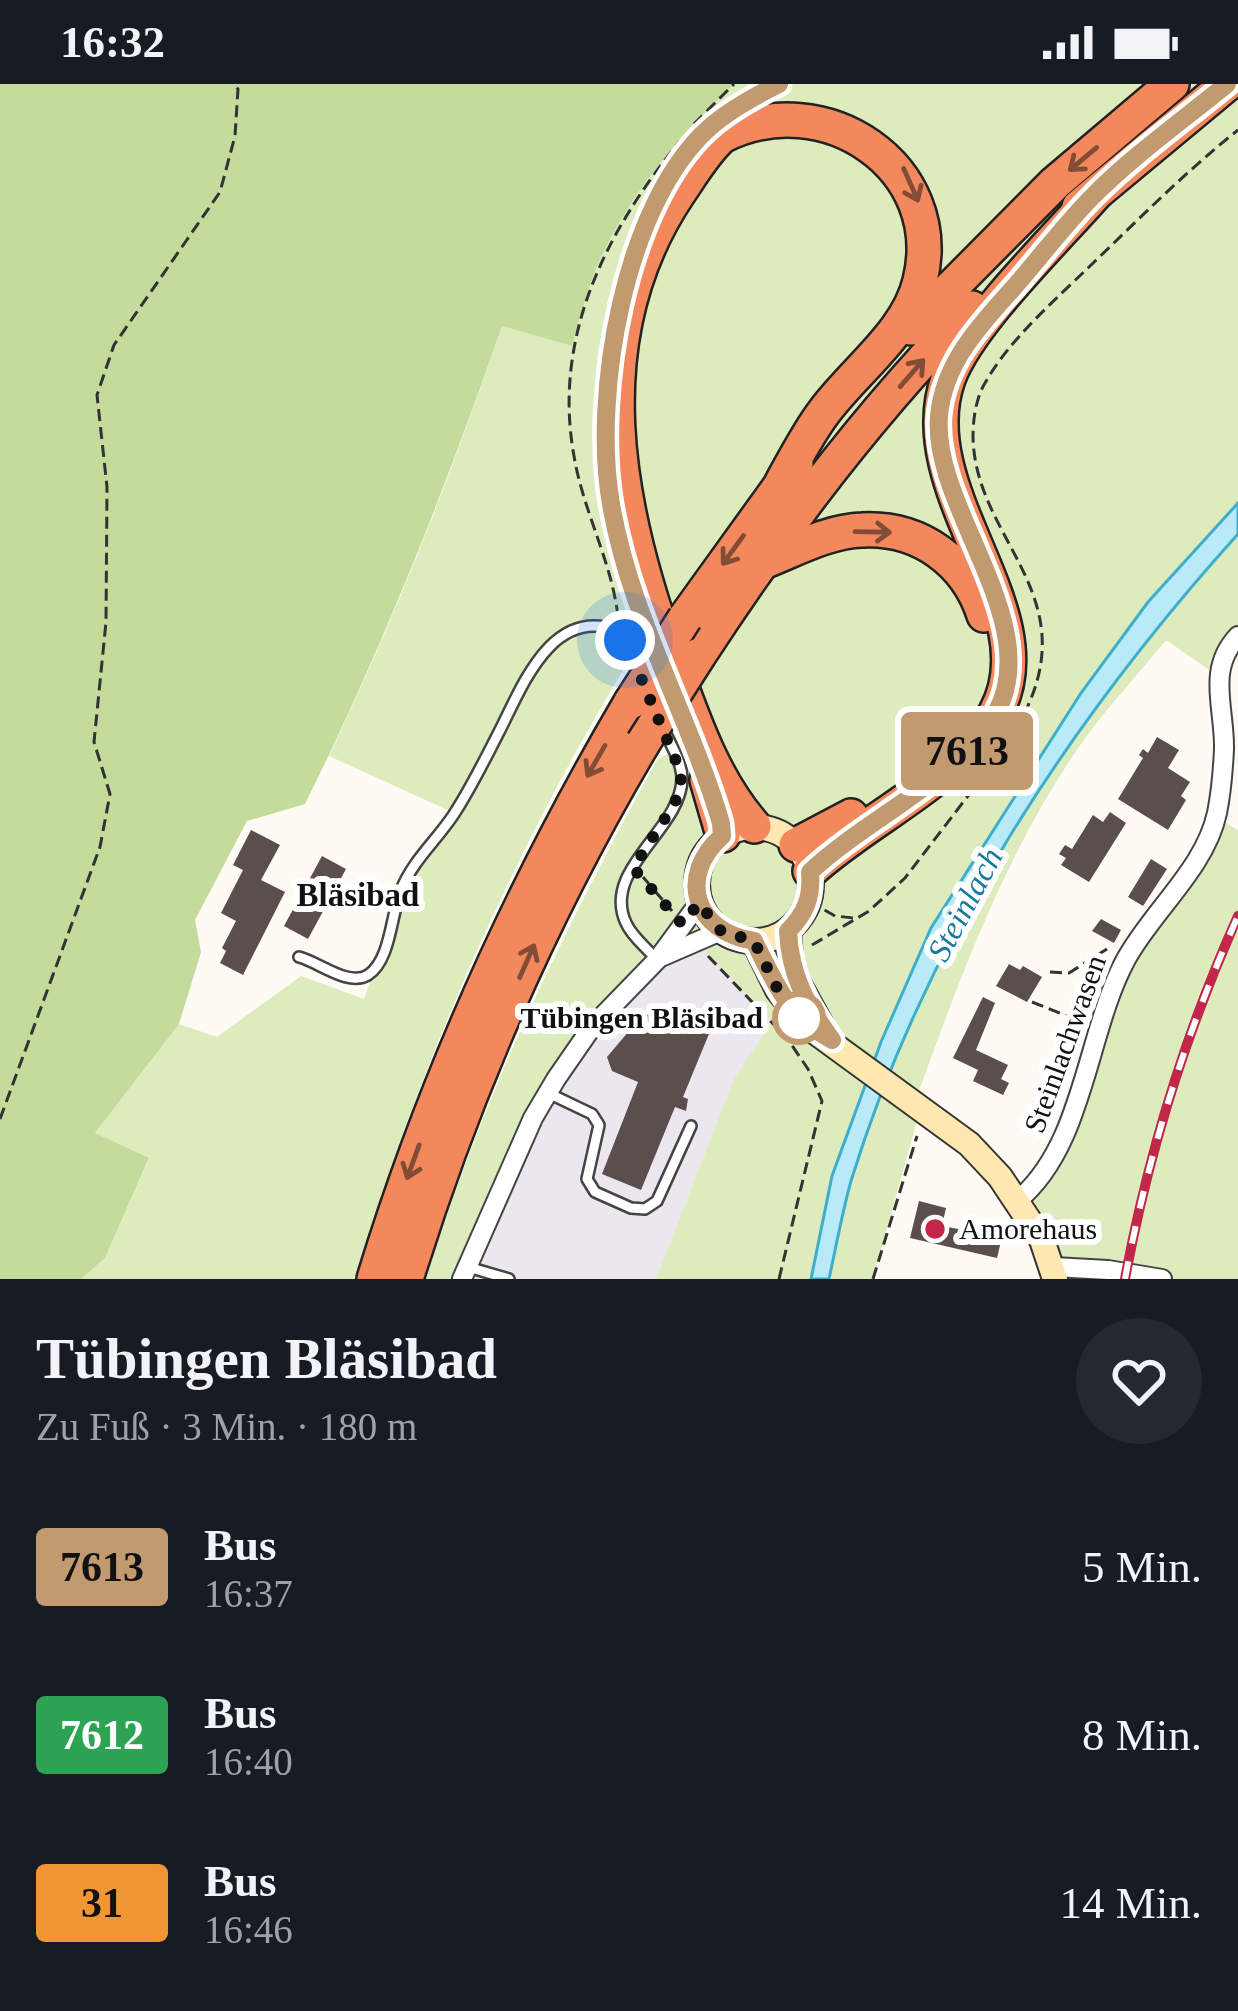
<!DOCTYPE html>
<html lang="de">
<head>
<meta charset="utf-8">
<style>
	body { margin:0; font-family:"Times New Roman",serif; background:#242831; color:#f1f3f6; height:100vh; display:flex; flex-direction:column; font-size:45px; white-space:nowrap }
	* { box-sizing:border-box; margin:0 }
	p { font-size:39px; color:#9ea1a6 }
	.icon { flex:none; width:66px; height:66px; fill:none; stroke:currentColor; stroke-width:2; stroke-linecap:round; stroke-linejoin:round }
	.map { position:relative; height:1195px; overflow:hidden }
	.panel { display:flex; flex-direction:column; background:#171b24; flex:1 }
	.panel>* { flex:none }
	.badge { padding:0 24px; border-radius:9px; font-size:42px; line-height:78px }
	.you { position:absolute; width:60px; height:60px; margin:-30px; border:9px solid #fff; border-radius:50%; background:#1a73e8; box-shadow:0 0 0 18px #1a73e833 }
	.map>.badge { position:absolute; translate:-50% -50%; box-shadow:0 0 0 6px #fff }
	.round { display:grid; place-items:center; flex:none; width:126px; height:126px; border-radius:63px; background:#242831 }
	.headline { display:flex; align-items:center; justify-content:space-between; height:204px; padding:0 36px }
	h1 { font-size:57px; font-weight:800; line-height:90px }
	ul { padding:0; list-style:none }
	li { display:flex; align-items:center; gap:36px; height:168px; padding:0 36px }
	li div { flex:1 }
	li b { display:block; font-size:45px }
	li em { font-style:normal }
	li .badge { min-width:132px; font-weight:700; text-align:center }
	.status { display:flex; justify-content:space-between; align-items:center; height:84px; padding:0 60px; background:#171b24; direction:ltr }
	.status svg { height:33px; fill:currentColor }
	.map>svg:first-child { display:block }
	.industrial { fill:#ece6ef }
	.green { fill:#ddebbd }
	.forest { fill:#c4db9c }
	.water { fill:#b9eaf7; stroke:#3faece; stroke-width:3 }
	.building { fill:#5a4f4d }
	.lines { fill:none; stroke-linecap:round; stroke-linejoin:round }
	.lane-casing { stroke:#444; stroke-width:14 }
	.street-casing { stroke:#444; stroke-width:22 }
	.secondary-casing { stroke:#333; stroke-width:28 }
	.highway-casing { stroke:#222; stroke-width:38 }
	.path { stroke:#333; stroke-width:3; stroke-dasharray:12 6; stroke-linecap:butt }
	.lane { stroke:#fff; stroke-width:9 }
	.street { stroke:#fff; stroke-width:18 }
	.secondary { stroke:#ffe8b0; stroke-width:24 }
	.highway { stroke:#f4885d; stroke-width:33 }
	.rail-casing { stroke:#c2274a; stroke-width:10 }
	.rail { stroke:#fff; stroke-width:6; stroke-dasharray:18; stroke-linecap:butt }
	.highway-bridge-casing { stroke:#222; stroke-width:38; stroke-linecap:butt }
	.highway-bridge { stroke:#f4885d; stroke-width:33 }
	.oneway { stroke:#824c37 }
	.line-casing { stroke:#fff; stroke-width:27 }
	.line { stroke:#c19b6f; stroke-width:18 }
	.walk { stroke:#111; stroke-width:12; stroke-dasharray:0 21.6 }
	.stop-dot { fill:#fff; stroke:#c19b6f; stroke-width:6 }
	.poi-dot { fill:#c2274a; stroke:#fff; stroke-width:4.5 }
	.labels { text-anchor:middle; stroke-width:12; stroke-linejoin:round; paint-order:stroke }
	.stop-label { font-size:30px; font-weight:bold; fill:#111; stroke:#fff; text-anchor:end }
	.street-label { font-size:30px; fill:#111; stroke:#fff }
	.poi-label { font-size:30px; fill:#111; stroke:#fff; text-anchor:start }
	.neighbourhood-label { font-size:33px; font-weight:bold; fill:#111; stroke:#fff }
	.water-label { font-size:33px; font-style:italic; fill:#187a9e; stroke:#fff }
</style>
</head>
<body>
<div class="status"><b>16:32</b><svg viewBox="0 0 49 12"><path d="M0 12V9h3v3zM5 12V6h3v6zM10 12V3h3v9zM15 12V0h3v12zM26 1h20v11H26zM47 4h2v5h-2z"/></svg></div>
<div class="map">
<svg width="1238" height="1195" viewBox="0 0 1238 1195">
	<rect width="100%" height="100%" fill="#fffbf4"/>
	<path class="industrial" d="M695,857L773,938L734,996L656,1195H463L556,995L657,876Z"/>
	<g class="green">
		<path d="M732,0H1238V557L1218,592L1166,556C1141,587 1113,617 1089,649C1010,756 960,893 915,1018L916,1040L873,1195H656L734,995L772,938L695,857L657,876L556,995L462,1195H426C482,1013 565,843 657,676L673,667L631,573C513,766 420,978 355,1195H81L105,1174L149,1075L95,1049L179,940L217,953L301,892L364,915L401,806L454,729L329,672C396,532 452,389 502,242L572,262C579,238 585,213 594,190C623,118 678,54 732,0Z"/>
		<path d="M1216,733L1238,746V1195H1055L1017,1117L1053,1078L1124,878Z"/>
	</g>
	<path class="forest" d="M0,0H734C678,52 623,118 594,190C585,213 579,238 572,262L502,242C445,406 382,565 305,720L247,737L195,836L201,868L179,940L95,1049L149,1074L105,1174L81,1195H0Z"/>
	<path class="water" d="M1238,419V450C1071,635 925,856 851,1097C842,1129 836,1163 829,1195H811L832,1092L881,958L931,844L1081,609L1148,518Z"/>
	<g class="building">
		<path d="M1157,653L1179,666L1168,684L1190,698L1181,712L1186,716L1168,746L1118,715L1143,674L1139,671L1143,665L1148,669Z"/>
		<path d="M1110,728L1126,739L1089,798L1061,781L1066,774L1059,770L1065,761L1072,765L1093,731L1103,738Z"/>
		<path d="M251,746L280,761L261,796L285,808L243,891L220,879L226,867L222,864L236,837L221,829L243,786L233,781Z"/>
		<path d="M322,772L346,785L308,855L284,842Z"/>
		<path d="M1151,775L1167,785L1143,822L1128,813Z"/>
		<path d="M1101,835L1121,846L1114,859L1092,847Z"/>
		<path d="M1009,880L1020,886L1023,882L1042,893L1027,918L996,902Z"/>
		<path d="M983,913L995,919L976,966L1008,981L1001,995L1009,999L1003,1011L973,997L978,986L953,974Z"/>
		<path d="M651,921L718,928L683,1013L688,1015L686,1027L675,1023L641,1106L602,1090L638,998L612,987L607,973Z"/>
		<path d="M919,1117L946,1124L942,1142L1002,1153L997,1174L910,1154Z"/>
	</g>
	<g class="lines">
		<g class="lane-casing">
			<g id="lane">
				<path d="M299,873C319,878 348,903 368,891C391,876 391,830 401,806C413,776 437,756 454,730C471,704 485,675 499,648C523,601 552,521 619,547L639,588"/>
				<path d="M656,875C647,864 632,853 626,839C601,785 681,746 682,695C682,677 669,658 662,642"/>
				<path d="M548,1009L592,1030L599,1041L587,1095L595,1108L631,1124L645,1125L657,1117L691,1042"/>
				<path d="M468,1183L509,1195"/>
			</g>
		</g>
		<g class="street-casing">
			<g id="street">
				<path d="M661,873L721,847"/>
				<path d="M1017,1117C1084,1062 1086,951 1125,877C1151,828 1205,785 1217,729C1221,709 1223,686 1224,665C1225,624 1206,586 1238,552"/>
				<path d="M1054,1183L1108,1186L1162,1195"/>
				<path d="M462,1195L533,1034L556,995L592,943L657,876L699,819"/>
			</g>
		</g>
		<g class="secondary-casing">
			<g id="secondary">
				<circle cx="754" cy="800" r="57"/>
				<path d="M788,847L791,886L820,939"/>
				<path d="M754,857L778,906L806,941L969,1060L1000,1093L1042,1156L1055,1195"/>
			</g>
		</g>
		<g class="highway-casing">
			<g id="highway">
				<path d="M1079,123L1227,0"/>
				<path d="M911,244L1055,99L1172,0"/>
				<path d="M763,478C794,466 828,447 862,446C920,443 967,478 984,531"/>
				<path d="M685,534L796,380"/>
				<path d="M699,571C779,448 869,329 972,224"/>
				<path d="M707,696L723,751"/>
				<path d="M754,742C714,697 693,635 673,580C617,426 580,257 678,110C691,91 705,67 722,52C824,0 948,83 920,197C908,249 854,287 824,328C808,349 795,375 782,398"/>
				<path d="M796,761L851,732"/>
				<path d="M810,787C866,735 961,694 996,628C1051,527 908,409 948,295C968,240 1055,156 1096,109"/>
				<path d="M374,1195C436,992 524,800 631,618"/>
				<path d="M406,1195C464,1007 543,828 643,659"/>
			</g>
		</g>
		<g class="path">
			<path d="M694,40L734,0"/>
			<path d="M618,533C612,478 583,427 574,372C552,252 607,146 680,57"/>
			<path d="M1024,630C1085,509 974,455 973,352C973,335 976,314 985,299C1009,256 1054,217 1089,183C1138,136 1185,88 1238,46"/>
			<path d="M643,793L672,827"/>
			<path d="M809,817L835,832L854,834"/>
			<path d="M812,861L869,827L905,794L997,674"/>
			<path d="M708,872L780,947"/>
			<path d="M1050,888L1069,889L1107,865"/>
			<path d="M1032,918L1082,938"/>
			<path d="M0,1035L100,763L110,710L94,658L106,538L107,403L97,311L114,261L220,108L235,52L238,5L233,0"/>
			<path d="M779,1195L822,1017L808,985L787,954"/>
			<path d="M873,1195L917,1052"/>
		</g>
		<use href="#lane" class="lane"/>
		<use href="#street" class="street"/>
		<use href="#secondary" class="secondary"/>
		<use href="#highway" class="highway"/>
		<g class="rail-casing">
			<path id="rail" d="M1125,1195C1148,1070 1186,948 1238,832"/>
		</g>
		<use href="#rail" class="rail"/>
		<g class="highway-bridge-casing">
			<g id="highway-bridge">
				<path d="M631,618L685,534"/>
				<path d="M643,659L699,571"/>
			</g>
		</g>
		<use href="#highway-bridge" class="highway-bridge"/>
	</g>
	<defs><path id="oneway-shaft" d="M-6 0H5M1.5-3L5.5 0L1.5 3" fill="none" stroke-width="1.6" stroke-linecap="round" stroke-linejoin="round" transform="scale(3)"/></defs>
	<g class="oneway">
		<use href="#oneway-shaft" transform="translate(1083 75) rotate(140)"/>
		<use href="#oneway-shaft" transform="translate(911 101) rotate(66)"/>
		<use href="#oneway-shaft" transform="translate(912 289) rotate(-49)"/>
		<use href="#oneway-shaft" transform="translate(873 448) rotate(1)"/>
		<use href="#oneway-shaft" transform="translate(733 466) rotate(126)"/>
		<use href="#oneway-shaft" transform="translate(596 677) rotate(120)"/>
		<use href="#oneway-shaft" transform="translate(527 877) rotate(-66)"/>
		<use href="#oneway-shaft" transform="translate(413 1078) rotate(110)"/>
	</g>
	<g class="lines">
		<g class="line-casing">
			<path id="line" d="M779,0C755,12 729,26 709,44C624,120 592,312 611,420C630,532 689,631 721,739L722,752C677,792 694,848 754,857C777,902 786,930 832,956C806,920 790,891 788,847C806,829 812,813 810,788C867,734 958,696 996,629C1046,539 931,423 939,332C944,277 982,239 1016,201C1042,171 1066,139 1094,111C1134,71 1183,36 1227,0"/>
		</g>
		<use href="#line" class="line"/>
		<path class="walk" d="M625,556L682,691L675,719L633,784L682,840L699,819L721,847L754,857L778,906L806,941L799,934"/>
	</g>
	<circle class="stop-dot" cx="799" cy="934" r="24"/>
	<circle class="poi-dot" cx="935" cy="1145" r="12"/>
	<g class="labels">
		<g class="stop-label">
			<text x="763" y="944">Tübingen Bläsibad</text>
		</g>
		<g class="street-label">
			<text transform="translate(1065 960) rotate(-70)" y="10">Steinlachwasen</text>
		</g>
		<g class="poi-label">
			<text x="959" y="1155">Amorehaus</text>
		</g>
		<g class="neighbourhood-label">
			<text x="358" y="822">Bläsibad</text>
		</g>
		<g class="water-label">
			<text transform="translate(964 820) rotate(-62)" y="12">Steinlach</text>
		</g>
	</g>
</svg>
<div class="you" style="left:625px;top:556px"></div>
<b class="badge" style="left:967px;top:667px;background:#c19b6f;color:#111">7613</b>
</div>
<section class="panel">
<div class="headline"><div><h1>Tübingen Bläsibad</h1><p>Zu Fuß · 3 Min. · 180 m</p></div><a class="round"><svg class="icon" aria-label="heart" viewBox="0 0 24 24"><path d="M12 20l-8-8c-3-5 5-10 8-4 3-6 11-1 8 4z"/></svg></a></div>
<ul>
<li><span class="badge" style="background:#c19b6f;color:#111">7613</span><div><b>Bus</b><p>16:37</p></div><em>5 Min.</em></li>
<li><span class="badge" style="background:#2ea355;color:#fff">7612</span><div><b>Bus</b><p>16:40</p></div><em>8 Min.</em></li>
<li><span class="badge" style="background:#f29535;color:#111">31</span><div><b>Bus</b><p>16:46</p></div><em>14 Min.</em></li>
</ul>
</section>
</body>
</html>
